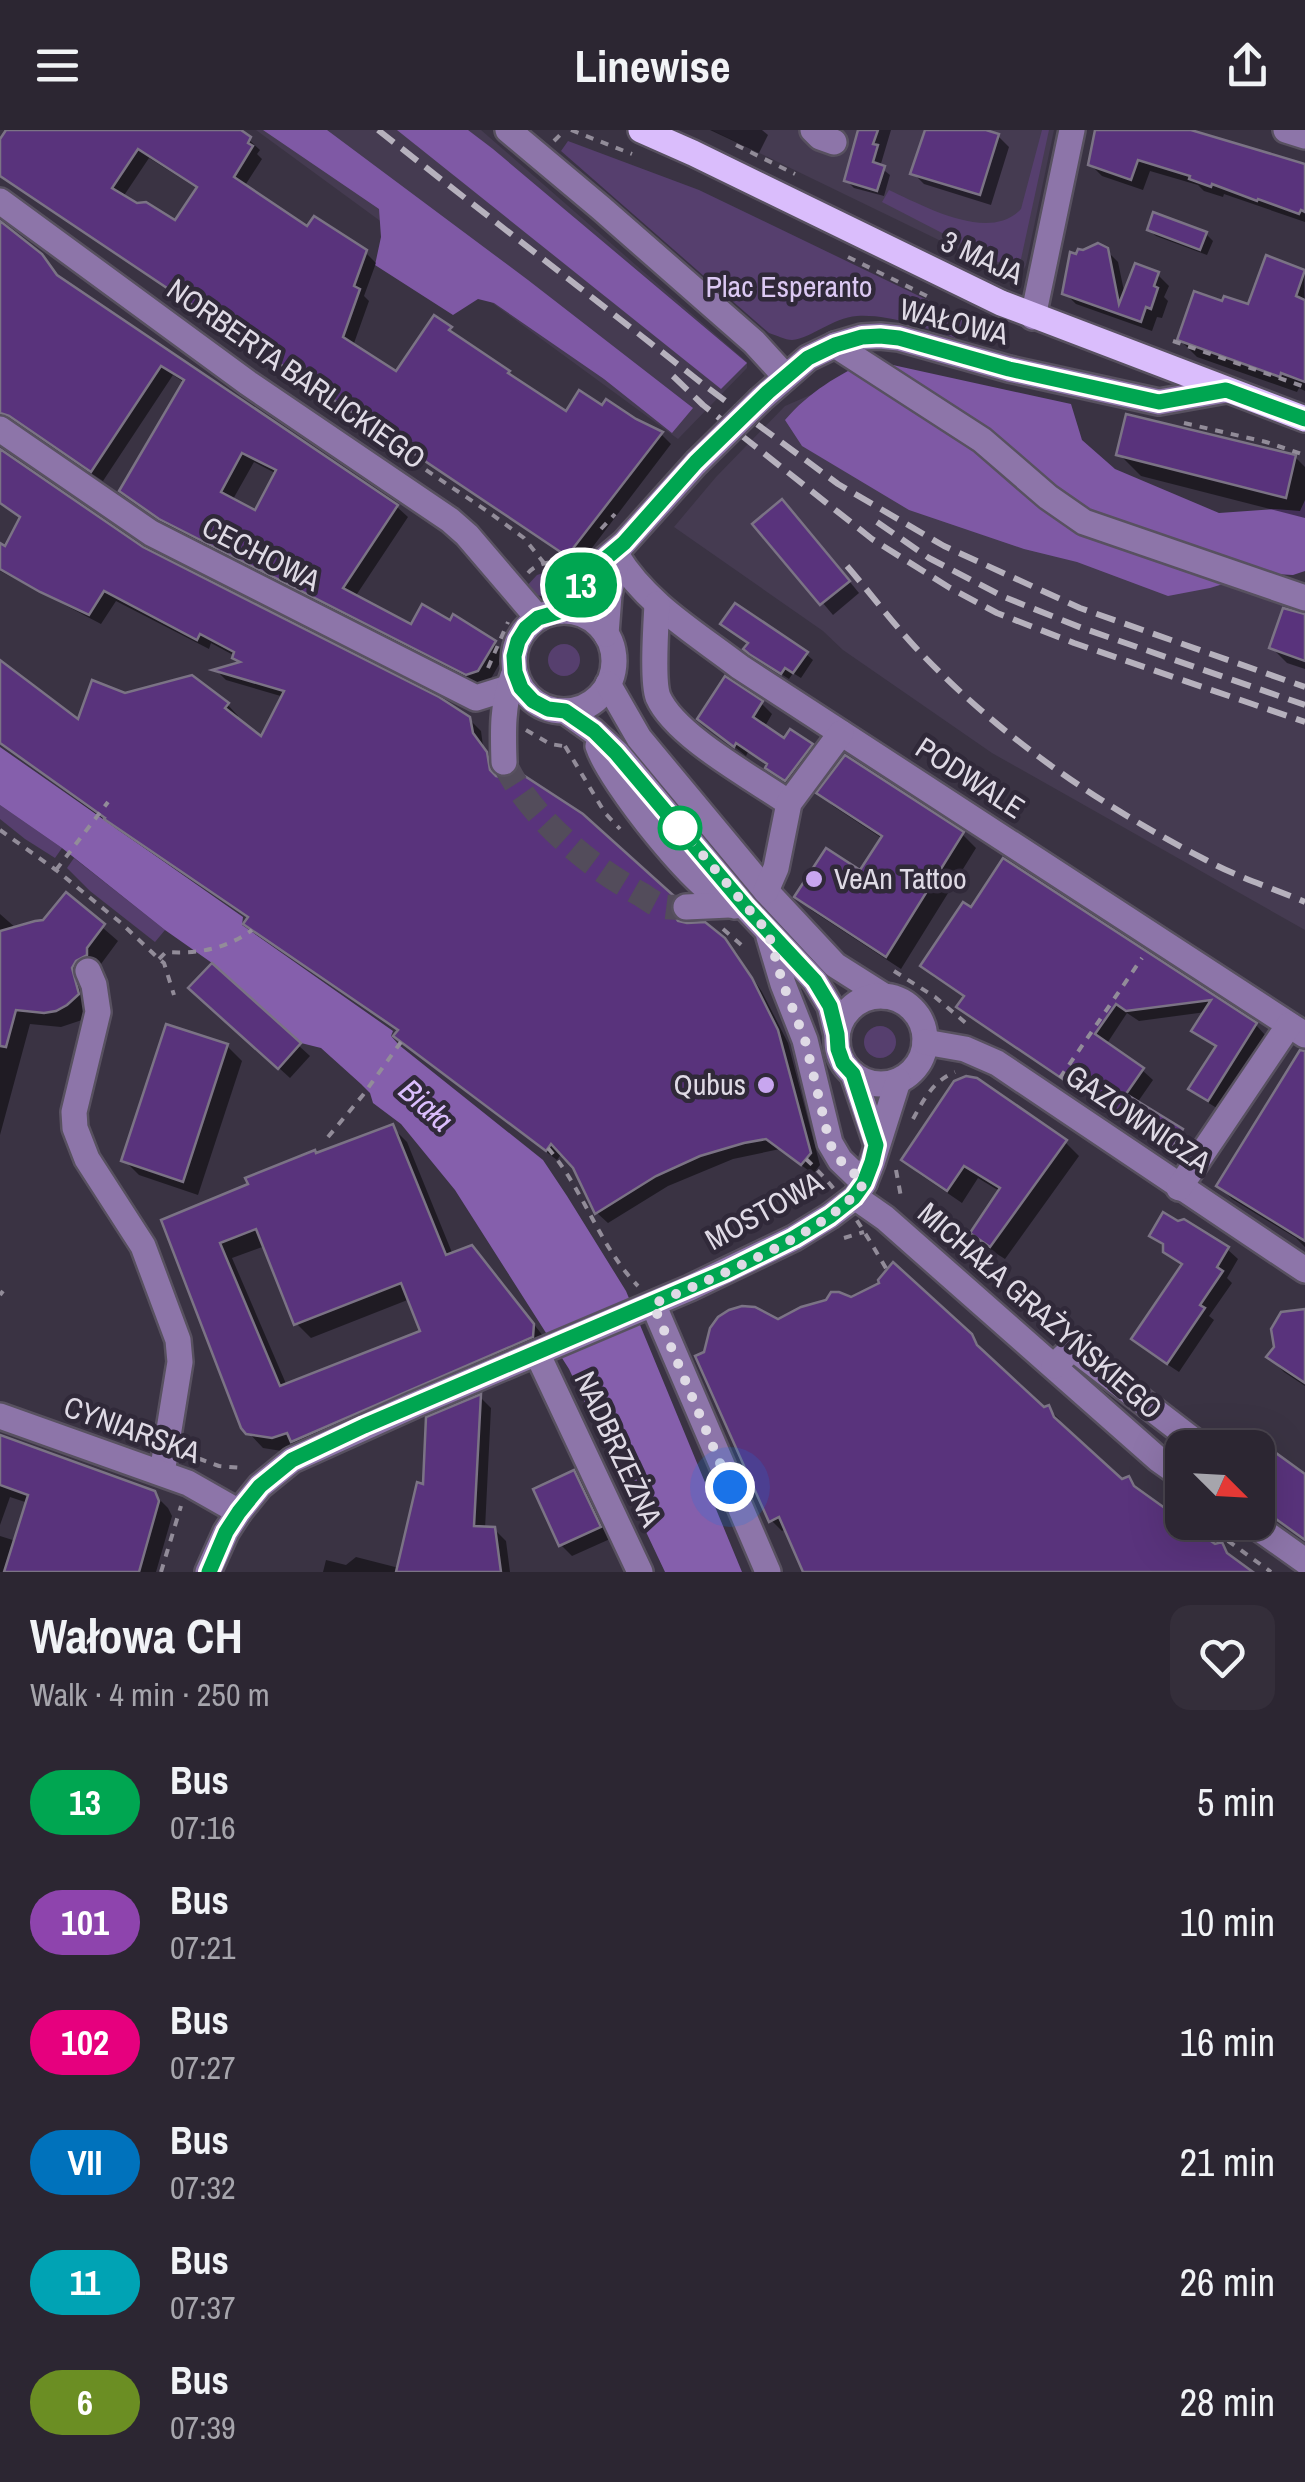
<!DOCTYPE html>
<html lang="en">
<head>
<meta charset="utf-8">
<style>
	body { margin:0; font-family:"Archivo Narrow",sans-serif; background:#342e3a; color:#f1f3f6; height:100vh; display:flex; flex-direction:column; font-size:38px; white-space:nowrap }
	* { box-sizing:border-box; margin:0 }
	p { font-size:32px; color:#a6a5ac }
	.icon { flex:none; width:55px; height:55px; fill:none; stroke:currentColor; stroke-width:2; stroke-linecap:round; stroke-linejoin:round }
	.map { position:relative; height:1442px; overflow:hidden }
	.sheet { display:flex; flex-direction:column; background:#2c2632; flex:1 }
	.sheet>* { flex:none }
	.badge { padding:0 20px; border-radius:32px; font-size:35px; line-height:65px }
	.needle { width:65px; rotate:114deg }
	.buttons { position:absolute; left:1165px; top:1300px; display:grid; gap:20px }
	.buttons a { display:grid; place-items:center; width:110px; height:110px; border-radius:20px; background:#2c2632; box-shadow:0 10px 40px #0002,0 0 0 2px #48434d; font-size:50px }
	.you { position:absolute; width:50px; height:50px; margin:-25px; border:8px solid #fff; border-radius:50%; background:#1a73e8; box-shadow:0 0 0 15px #1a73e833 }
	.map>.badge { position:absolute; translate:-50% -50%; box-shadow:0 0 0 5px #fff }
	.round { display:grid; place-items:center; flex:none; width:105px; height:105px; border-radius:20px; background:#342e3a }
	.summary { display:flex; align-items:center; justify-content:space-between; height:170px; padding:0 30px }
	h1 { font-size:48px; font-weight:700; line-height:75px }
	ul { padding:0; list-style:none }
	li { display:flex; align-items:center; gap:30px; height:120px; padding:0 30px }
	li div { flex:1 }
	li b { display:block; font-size:38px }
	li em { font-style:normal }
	li .badge { min-width:110px; font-weight:700; text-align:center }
	header { display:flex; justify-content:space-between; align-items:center; height:130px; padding:0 30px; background:#2c2632; font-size:45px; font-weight:700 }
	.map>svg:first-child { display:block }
	.built { fill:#453b51 }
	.green { fill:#563f6e }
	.forest { fill:#7f59a5 }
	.water { fill:#855fac }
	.shadow { fill:#0007; fill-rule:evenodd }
	.building { fill:#59337c; stroke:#7b7385; stroke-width:2.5; fill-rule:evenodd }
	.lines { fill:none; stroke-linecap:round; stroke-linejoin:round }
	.minor-tunnel { stroke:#534c5b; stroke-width:25; stroke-dasharray:25 12; stroke-linecap:butt }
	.minor-casing { stroke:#585160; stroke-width:30 }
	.major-casing { stroke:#585160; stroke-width:30 }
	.path { stroke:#928c99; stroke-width:4; stroke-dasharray:8 8; stroke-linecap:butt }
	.minor { stroke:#8d75a9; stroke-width:25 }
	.major { stroke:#dabdfc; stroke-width:25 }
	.rail { stroke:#b6b1bd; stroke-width:6; stroke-dasharray:20 10; stroke-linecap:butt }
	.minor-bridge-casing { stroke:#585160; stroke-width:30; stroke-linecap:butt }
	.path-bridge { stroke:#928c99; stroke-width:4; stroke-dasharray:8 8; stroke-linecap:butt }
	.minor-bridge { stroke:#8d75a9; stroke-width:25 }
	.line-casing { stroke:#fff; stroke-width:22 }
	.line { stroke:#00a651; stroke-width:15 }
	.walk { stroke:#dfdae5; stroke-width:10; stroke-dasharray:0 18 }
	.stop-dot { fill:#fff; stroke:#00a651; stroke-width:5 }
	.poi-dot { fill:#c8a6ef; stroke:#302939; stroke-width:4 }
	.labels { text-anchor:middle; stroke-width:9; stroke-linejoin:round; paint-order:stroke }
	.street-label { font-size:30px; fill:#dfdae5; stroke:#302939 }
	.park-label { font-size:30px; fill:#dcc9f3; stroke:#302939 }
	.poi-label { font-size:30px; fill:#dfdae5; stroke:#302939; text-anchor:start }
	.water-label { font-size:32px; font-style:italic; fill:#dbbefd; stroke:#302939 }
</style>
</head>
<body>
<header><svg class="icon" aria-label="menu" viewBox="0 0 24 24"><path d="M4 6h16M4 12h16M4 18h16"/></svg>Linewise<svg class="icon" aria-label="share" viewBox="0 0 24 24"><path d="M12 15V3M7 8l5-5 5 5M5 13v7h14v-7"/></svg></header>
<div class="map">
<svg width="1305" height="1442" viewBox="0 0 1305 1442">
	<rect width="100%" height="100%" fill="#3a3343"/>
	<g class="built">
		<path d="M256,0H481L747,232V238L678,309Z"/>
		<path d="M712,0H1054L1026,135L1022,143L1017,146L1009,144Z"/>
		<path d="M877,236L1305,467V800L992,623L843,520L823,501L674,397L716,347L785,276Z"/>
	</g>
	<g class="green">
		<path d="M1042,0H1049L1021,129L1014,134L1004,135L882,72L889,60C924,76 989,113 1021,79Z"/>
		<path d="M568,11L699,60L969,190L955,208C924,198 890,184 857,186C832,188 812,208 792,210C785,210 776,205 769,203L561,21Z"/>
		<path d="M591,417C576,442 560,485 525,458L537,445L572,433Z"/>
		<circle cx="564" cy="530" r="16"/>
		<path d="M0,675L62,718L55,728L25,709L0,689Z"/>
		<path d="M74,728L165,800L155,812L90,761L67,738Z"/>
		<circle cx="880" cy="912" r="16"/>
	</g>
	<g class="forest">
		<path d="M263,0H327L528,150L693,278L672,303L604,249L494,173L478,169L453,185L375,135L381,107L379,79Z"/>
		<path d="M397,0H468L493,19L747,233L721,259Z"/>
		<path d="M870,230L1071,274L1082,310L1115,339L1219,383L1275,379L1300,381L1305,370V441L1293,445L1259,443L1210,458L1168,466L1077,432L1024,419L909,380L802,316L785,290C809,262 838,245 870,230Z"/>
	</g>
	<path class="water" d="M0,617L243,787L242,795L393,901L391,906L399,915L543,1030L567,1066L626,1161L742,1442H665L569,1239L455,1060L401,994L373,973L370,963L361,954L321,918L301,913L212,833L165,800L62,718L0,675Z"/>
	<g class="shadow">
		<path d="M10,0H238L260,20L257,24L262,29L244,57L308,99L365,122L376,133L364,166L369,171L353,216L396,245L450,199L519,253L566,284L603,278L661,304L671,314L582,431L575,432L0,46V13ZM149,28L198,59L176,94L123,67Z"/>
		<path d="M710,0H762L768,5L759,23Z"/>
		<path d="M862,0H891L880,37L890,45L884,66L854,58L847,51Z"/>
		<path d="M926,0H990L989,4L998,6L1009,17L991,75L924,54L913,43Z"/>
		<path d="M1098,0H1184L1305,36V92L1224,64L1223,67L1204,61L1198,55L1150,41L1143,60L1102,46L1090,34Z"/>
		<path d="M0,95L40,126L62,151L397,377L408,387L355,467L412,497L494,513L505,524L489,552L479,554L173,399L133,372L122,361L185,253L173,245L103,351L15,293L3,295L0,298ZM254,332L277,344L256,383L232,371Z"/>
		<path d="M1149,100L1206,104L1213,111L1207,125L1156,106Z"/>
		<path d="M1106,120L1118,132L1125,166L1158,145L1169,156L1164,167L1168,171L1162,188L1157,187L1152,201L1076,174L1065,163Z"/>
		<path d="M1304,142L1305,261L1299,258L1297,262L1197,227L1180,210L1224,174L1249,177Z"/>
		<path d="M0,322L142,420L469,589L481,601L483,616L497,636L499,649L673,768L684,779L680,789L681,794L723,810L736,822L762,862L788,913L820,1035L813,1044L780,1019L733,1029L668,1056L608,1093L597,1083L575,1037L562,1023L557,1030L407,917L400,902L257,804L246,794L249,789L118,700L0,613V534L79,593L125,565L191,548L228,575L238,586L236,589L262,609L284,567L226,550L217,541L242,534L235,526L211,513L209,519L116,471L101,494L0,441V416L6,419L22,389L0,374Z"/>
		<path d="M1119,324L1295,327L1305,337V388L1141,346Z"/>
		<path d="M793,383L859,463L833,485L756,394Z"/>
		<path d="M1305,486V539L1287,533L1272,518Z"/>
		<path d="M723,494L806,524L813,530L801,548L793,543L789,549L759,530L750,514Z"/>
		<path d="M761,573L772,584L764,598L784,612L811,616L822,627L797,660L779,649L769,636L748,622L746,626L700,589Z"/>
		<path d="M820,663L962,704L976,718L901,839L811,780L798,766L861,743L883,709L833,676Z"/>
		<path d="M1004,731L1256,895L1266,906L1220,980L1202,969L1191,958L1217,918L1194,900L1206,882L1139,891L1127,883L1106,915L1142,940L1153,950L1137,973L1182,1001L1193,1012L1184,1026L970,888L960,877L966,868L934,847L923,836L972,780Z"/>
		<path d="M66,766L118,811L101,834L92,881L82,890L61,897L30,894L0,1005V784L17,799L45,793Z"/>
		<path d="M212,836L310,926L290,948L203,869Z"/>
		<path d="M227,916L242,931L198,1065L139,1045L124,1030Z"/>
		<path d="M1305,931V1117L1296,1108L1232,1069L1219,1056Z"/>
		<path d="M392,997L407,1012L453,1125L486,1133L547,1211L288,1322L263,1318L248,1302L164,1092L317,1026ZM265,1116L296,1193L311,1208L410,1169L423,1202L287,1256L232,1128Z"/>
		<path d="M1065,1012L1079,1026L1005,1129L986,1117L973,1103L1001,1062L978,1048L962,1073L918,1043L904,1029Z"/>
		<path d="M1152,1105L1227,1119L1238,1129L1227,1148L1232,1153L1209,1186L1214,1190L1179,1242L1144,1219L1134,1208L1183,1136Z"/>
		<path d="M1305,1186V1256L1284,1242L1269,1227Z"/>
		<path d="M778,1192L970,1206L982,1218L986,1227L1044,1280L1048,1278L1059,1289L1064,1299L1122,1352L1129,1349L1142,1365L1215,1417L1221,1415L1235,1432L1249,1442H806L787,1399L782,1401L771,1390Z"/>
		<path d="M480,1267L491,1278L485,1399H494L506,1411L510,1442H323L326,1430L346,1435L356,1427L399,1438L426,1358Z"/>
		<path d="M0,1308L153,1363L168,1378L172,1386L156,1442H0V1406L16,1411L28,1373L10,1367L0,1395Z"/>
		<path d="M1266,1319L1305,1347V1411L1258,1377V1333Z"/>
		<path d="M574,1343L585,1354L610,1409L572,1426L561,1415Z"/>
	</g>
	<g class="building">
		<path d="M6,0H241L251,7L248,13L253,16L234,47L307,96L314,86L367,120L354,156L360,159L343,207L396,241L434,185L452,197L449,200L510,241L508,243L566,281L579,260L602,275L606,269L636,289L663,302L571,421L562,423L0,46V9ZM138,19L197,57L175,90L146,72L137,73L112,58Z"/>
		<path d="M858,0H878L873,14L878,15L873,32L885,36L877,61L844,51Z"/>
		<path d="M925,0H986L999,4L980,65L910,44Z"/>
		<path d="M1095,0H1191L1305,34V82L1301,80L1299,84L1258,69L1257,71L1212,54L1211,57L1189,49L1190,46L1138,30L1131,50L1088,35Z"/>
		<path d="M1153,82L1207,102L1200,120L1147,100Z"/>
		<path d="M0,91L42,124L57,145L398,375L343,458L411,494L422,474L450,490L453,484L496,511L478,541L466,545L159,389L119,361L184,250L161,236L91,342L9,286L0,283ZM242,323L276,340L255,380L221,362Z"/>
		<path d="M1098,113L1108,118L1119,174L1135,133L1159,142L1154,156L1158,158L1151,179L1146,177L1141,192L1062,164L1070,122L1076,124L1078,119L1083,120Z"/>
		<path d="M1266,125L1305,140L1296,166L1305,170V252L1281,243L1280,247L1177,210L1194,161L1222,171L1224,166L1248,174Z"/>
		<path d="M1126,284L1296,325L1286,368L1116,325Z"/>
		<path d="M0,319L143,417L439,567L470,587L473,603L487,622L490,640L496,646L506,648L517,641L583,684L674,766L670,779L678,791L687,793L705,792L725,808L752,848L778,900L811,1023L801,1035L766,1009L744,1013L700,1026L656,1046L595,1084L573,1038L551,1014L546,1021L393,906L398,900L243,794L248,787L104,689L105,688L0,613V530L78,589L92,550L125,563L192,545L229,573L225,578L261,606L284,561L212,540L240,532L232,528L234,522L200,504L197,510L104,461L89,485L40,462L0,439V413L5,416L20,387L0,373Z"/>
		<path d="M782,369L850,451L820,475L752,394Z"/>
		<path d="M735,473L808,522L793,543L785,538L781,544L749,524L743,519L748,513L720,494Z"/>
		<path d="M1283,478L1305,484V531L1269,518Z"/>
		<path d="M725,546L763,571L753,587L784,608L790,599L813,614L785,651L765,638L767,634L736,613L734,617L697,589Z"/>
		<path d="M845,625L964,702L886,827L794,767L826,718L860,740L882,706L816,663Z"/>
		<path d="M1003,728L1257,893L1208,971L1188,959L1216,916L1191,901L1211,870L1126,881L1116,874L1095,904L1144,938L1126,964L1183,999L1173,1017L1066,948L1064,950L956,877L964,866L920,836L963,772L971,777Z"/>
		<path d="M66,762L105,794L87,818V825L76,831L72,838L79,864L67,875L56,881L44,883L16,880L6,917L0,916V801L35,791L43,790Z"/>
		<path d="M212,833L301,913L278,939L188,858Z"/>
		<path d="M166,894L228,914L183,1052L121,1031Z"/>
		<path d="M1300,920L1305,921V1111L1216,1056Z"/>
		<path d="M966,946L977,948L1067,1010L990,1117L970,1103L1000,1058L964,1036L947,1061L901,1030L954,951Z"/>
		<path d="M393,994L446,1125L472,1115L534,1194L533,1207L291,1312L287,1303L272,1308L246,1304L241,1298L161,1090L248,1054L245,1048L315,1020L316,1023ZM256,1099L294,1195L401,1153L420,1201L280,1256L220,1113Z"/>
		<path d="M1163,1082L1178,1091L1184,1089L1229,1117L1217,1137L1223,1141L1200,1175L1205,1178L1167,1234L1131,1209L1182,1134L1163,1122V1114L1149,1106Z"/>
		<path d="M893,1132L972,1204L977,1215L1044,1277L1049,1275L1054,1287L1122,1349L1129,1346L1134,1356L1215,1414L1222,1412L1227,1423L1253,1442H803L779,1387L769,1392L695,1226L704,1222L710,1198L718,1187L729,1180L742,1176L755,1177L778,1189L801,1177L826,1170L831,1162H839L851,1167L879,1153L878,1150Z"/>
		<path d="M1305,1179V1253L1266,1227L1274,1217L1271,1199L1281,1182Z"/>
		<path d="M481,1264L474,1396L495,1397L501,1442H396L417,1352L423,1354L426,1287Z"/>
		<path d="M0,1305L155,1361L159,1371L139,1442H4L28,1365L0,1355Z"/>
		<path d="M1265,1315L1305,1344V1410L1258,1376V1328Z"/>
		<path d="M574,1340L601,1397L559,1416L533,1359Z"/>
	</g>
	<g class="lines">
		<path class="minor-tunnel" d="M504,632C529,687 590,737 642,765C648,769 656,775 662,776C669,778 679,777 686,777"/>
		<g class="minor-casing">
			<g id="minor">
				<path d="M508,0L601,78L754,212L785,246"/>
				<path d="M813,0L820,7L834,12"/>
				<path d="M1286,0L1305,6"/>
				<path d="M0,71L248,253L450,390L467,405L538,488"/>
				<path d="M1033,187L1072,0"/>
				<path d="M835,215L982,310L1048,367L1084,392L1305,468"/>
				<path d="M761,269L808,228L835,215L862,207L880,206L899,208L1009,239L1159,272L1226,260"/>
				<path d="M0,299L151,403L476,568L508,558"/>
				<path d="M617,426C646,474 696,503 740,537L1305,905"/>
				<path d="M657,474C656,493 652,551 658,567C675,606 753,648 789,673"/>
				<path d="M561,481L592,440L624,413L696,333"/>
				<circle cx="564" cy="531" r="50"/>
				<path d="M606,504L609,465L619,421"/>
				<path d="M608,554L639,608L766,761L835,835L884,866"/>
				<path d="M565,581L593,601L617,623L745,777L815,851L830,876L837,905"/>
				<path d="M598,616C609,650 701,769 735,776"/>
				<path d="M504,632C503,603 502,574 513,546"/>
				<path d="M766,761L776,738L789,673L841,603"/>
				<path d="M686,777L729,775"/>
				<path d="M769,807L783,854L805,910L830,1013L840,1030L864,1053"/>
				<path d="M88,841L94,855L98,882L74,982L75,998L87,1029L143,1116L178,1210L180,1232L162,1343"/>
				<circle cx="881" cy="910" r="44"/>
				<path d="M925,912L965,919L997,933L1305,1140"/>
				<path d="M853,944L877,1015"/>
				<path d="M1179,1058L1289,895"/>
				<path d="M855,1067L885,1088L1158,1329L1182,1346"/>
				<path d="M653,1174L768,1442"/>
				<path d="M537,1223L640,1442"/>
				<path d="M1054,1236L1073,1218L1203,1318"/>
				<path d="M0,1286L188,1353L239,1382"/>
				<path d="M1250,1392L1305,1431"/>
				<path d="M208,1442L226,1402L239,1382L260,1356L292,1330L414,1275L690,1158L794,1108L830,1086L855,1067L864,1053L872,1033L898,951"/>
			</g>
		</g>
		<g class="major-casing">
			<path id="major" d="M641,0L693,23L1001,173L1305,289"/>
		</g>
		<g class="path">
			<path d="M571,0L632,24"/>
			<path d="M554,11L565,0"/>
			<path d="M736,15L795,44"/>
			<path d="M848,127L933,169"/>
			<path d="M1173,211L1305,257"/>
			<path d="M240,215L490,383L524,408L544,433"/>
			<path d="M1184,293L1266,312L1305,325"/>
			<path d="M601,399L615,384"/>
			<path d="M528,443C540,430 554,433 570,430"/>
			<path d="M488,538L508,492"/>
			<path d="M526,600L550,614L563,616"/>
			<path d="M565,616L605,683L620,699"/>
			<path d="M0,700L56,740L121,793L159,829L164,833L174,865"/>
			<path d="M56,740L108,672"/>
			<path d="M723,799L746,819"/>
			<path d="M159,829L166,822C198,824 226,819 252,800"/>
			<path d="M894,841L935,867L967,894"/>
			<path d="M1060,948L1142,828"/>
			<path d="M913,989C924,969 933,951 955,942"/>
			<path d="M328,1007L363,965L401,912"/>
			<path d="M548,1018C584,1060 599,1116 638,1156"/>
			<path d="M896,1040L901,1067L899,1069"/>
			<path d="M844,1108L864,1102"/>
			<path d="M0,1165L3,1161"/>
			<path d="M188,1319L200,1329"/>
			<path d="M199,1330L200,1329L219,1336L242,1338"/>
			<path d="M1166,1366L1182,1378"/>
			<path d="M1202,1392L1271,1442"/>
			<path d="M161,1442L181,1376"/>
		</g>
		<use href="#minor" class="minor"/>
		<use href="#major" class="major"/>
		<g class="rail">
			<path d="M378,0L708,258L838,354L944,416L1080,478L1305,557"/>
			<path d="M673,246L703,275L872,409L950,458L997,483L1074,513L1305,592"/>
			<path d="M877,392L929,428L1004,467L1082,498L1305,575"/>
			<path d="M847,436C870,463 892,492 916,518C999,606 1099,675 1206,730C1237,747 1272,758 1305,772"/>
		</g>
		<g class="minor-bridge-casing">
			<path id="minor-bridge" d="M696,333L761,269"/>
		</g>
		<path class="path-bridge" d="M806,1029C843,1064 861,1096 887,1140"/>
		<use href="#minor-bridge" class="minor-bridge"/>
	</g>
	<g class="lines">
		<g class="line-casing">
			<path id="line" d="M209,1442L226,1402L239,1382L260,1356L292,1330L364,1296L725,1142L794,1108L830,1086L854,1067L864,1053L872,1032L876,1015L853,944L843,933L838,919L837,904L830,876L815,851L746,777L616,623L594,601L565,581L548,579L533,571L521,558L515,542L514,526L518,511L526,498L538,488L562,481L592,440L624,413L696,332L768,262L808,228L835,215L862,207L880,206L899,208L1009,239L1159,272L1226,260L1305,289"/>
		</g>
		<use href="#line" class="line"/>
		<path class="walk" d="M680,698L768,802L783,854L805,910L830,1014L840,1030L864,1053C833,1101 707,1150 653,1174L730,1357"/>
	</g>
	<circle class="stop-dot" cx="680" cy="698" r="20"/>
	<g class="poi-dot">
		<circle cx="814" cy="749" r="10"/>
		<circle cx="766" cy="955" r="10"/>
	</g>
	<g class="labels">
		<g class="street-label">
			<text transform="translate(982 128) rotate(25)" y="10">3 MAJA</text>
			<text transform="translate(954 192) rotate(14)" y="10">WAŁOWA</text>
			<text transform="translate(296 244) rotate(35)" y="10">NORBERTA BARLICKIEGO</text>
			<text transform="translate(261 424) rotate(27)" y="10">CECHOWA</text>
			<text transform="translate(970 648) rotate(33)" y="10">PODWALE</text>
			<text transform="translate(1138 989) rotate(34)" y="10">GAZOWNICZA</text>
			<text transform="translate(764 1081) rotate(-29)" y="10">MOSTOWA</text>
			<text transform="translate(1040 1181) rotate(41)" y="10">MICHAŁA GRAŻYŃSKIEGO</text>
			<text transform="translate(132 1300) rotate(20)" y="10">CYNIARSKA</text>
			<text transform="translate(618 1319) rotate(65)" y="10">NADBRZEŻNA</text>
		</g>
		<g class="park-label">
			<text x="789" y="167">Plac Esperanto</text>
		</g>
		<g class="poi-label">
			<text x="834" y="759">VeAn Tattoo</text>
			<text x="746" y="965" text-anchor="end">Qubus</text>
		</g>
		<g class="water-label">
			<text transform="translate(426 975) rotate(42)" y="11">Biała</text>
		</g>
	</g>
</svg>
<div class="buttons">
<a><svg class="needle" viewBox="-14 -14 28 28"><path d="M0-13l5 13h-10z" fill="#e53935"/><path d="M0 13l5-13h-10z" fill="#a6a5ac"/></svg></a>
</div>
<div class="you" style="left:730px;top:1357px"></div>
<b class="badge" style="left:581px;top:455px;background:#00a651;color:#fff">13</b>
</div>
<section class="sheet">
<div class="summary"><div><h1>Wałowa CH</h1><p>Walk · 4 min · 250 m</p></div><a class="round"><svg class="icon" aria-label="heart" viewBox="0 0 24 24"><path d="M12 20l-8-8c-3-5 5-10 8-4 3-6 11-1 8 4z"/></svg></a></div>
<ul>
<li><span class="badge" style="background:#00a651;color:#fff">13</span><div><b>Bus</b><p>07:16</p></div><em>5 min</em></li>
<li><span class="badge" style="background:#8e44ad;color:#fff">101</span><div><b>Bus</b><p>07:21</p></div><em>10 min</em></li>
<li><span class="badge" style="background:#e6007e;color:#fff">102</span><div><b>Bus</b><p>07:27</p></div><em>16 min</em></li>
<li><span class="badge" style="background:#0072bc;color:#fff">VII</span><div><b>Bus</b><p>07:32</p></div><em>21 min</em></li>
<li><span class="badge" style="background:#00a3b4;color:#fff">11</span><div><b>Bus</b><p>07:37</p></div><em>26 min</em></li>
<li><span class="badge" style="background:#6b8e23;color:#fff">6</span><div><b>Bus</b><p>07:39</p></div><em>28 min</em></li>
</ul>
</section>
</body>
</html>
